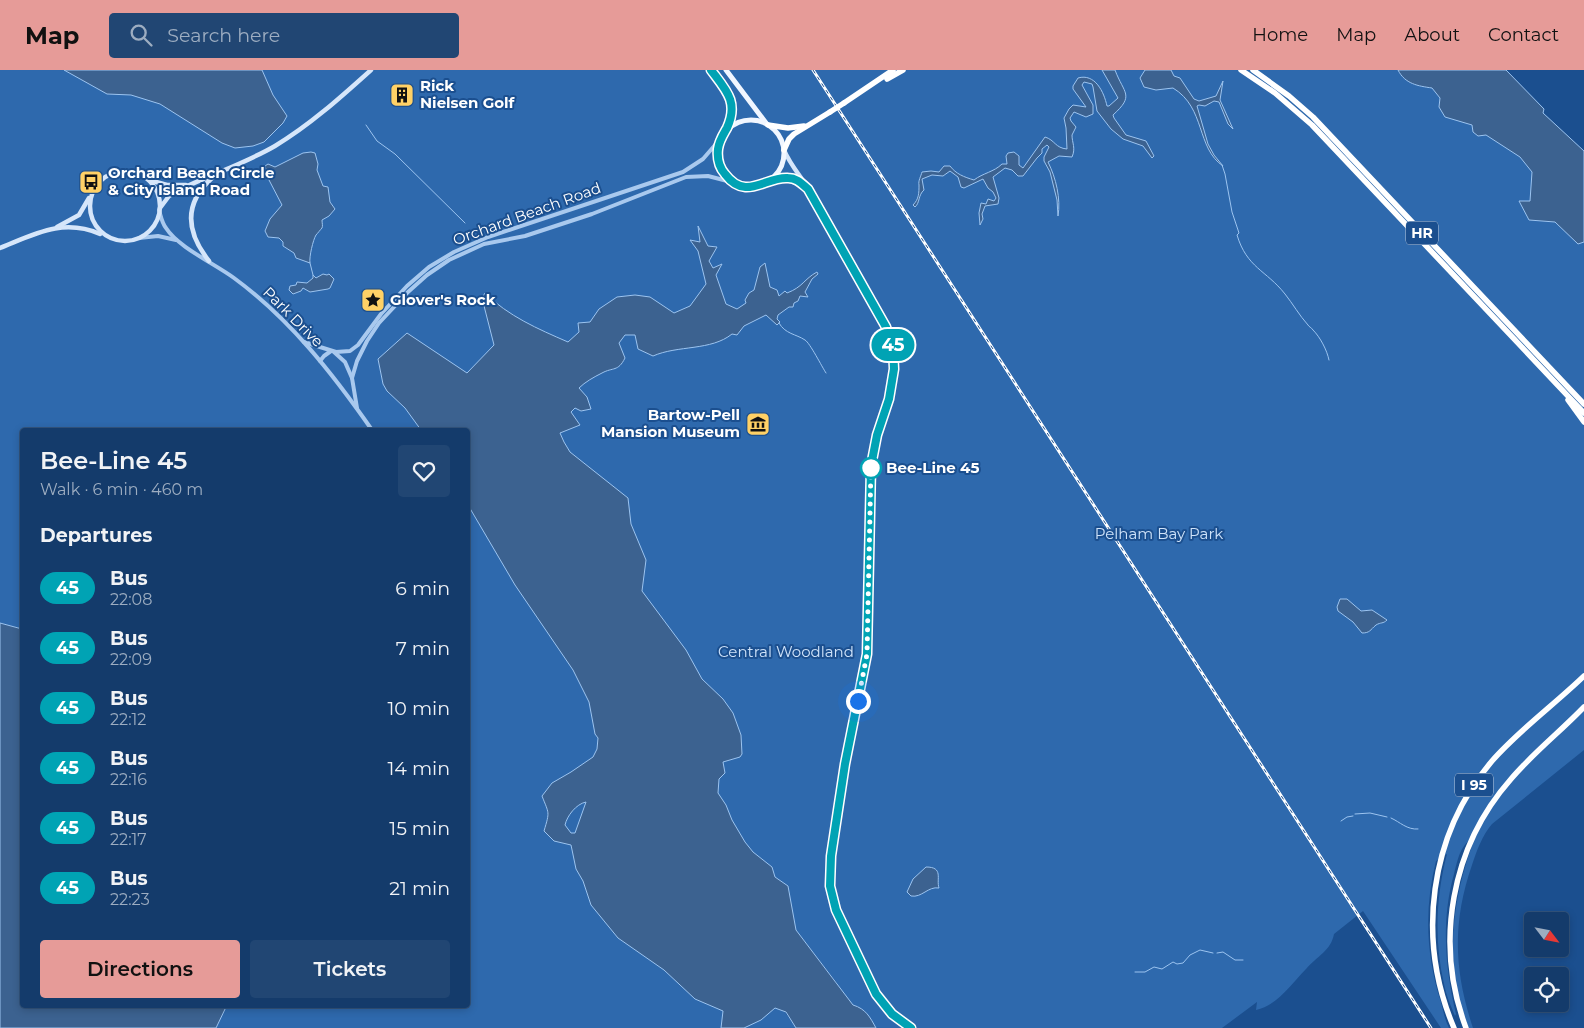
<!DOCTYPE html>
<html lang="en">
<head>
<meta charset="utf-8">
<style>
	body { margin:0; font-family:Montserrat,sans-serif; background:#214673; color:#f1f3f6; height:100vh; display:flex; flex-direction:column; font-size:19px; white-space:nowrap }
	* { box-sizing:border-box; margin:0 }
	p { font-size:16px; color:#9dadc1 }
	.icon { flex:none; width:28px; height:28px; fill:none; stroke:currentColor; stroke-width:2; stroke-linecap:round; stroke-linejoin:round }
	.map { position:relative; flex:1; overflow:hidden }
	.drawer { position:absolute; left:20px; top:358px; width:450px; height:580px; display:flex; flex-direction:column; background:#143b6b; border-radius:5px; box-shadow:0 2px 8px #0003,0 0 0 1px #33557e }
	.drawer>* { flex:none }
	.badge { padding:0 10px; border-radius:16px; font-size:18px; line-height:32px }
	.needle { width:32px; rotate:122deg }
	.fabs { position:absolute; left:1524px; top:842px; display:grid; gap:10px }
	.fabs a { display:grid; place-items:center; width:45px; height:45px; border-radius:5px; background:#143b6b; box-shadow:0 2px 8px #0003,0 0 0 1px #33557e; font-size:25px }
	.you { position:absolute; width:25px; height:25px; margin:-12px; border:4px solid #fff; border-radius:50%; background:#1a73e8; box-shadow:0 0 0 8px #1a73e833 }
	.map>.badge { position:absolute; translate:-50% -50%; box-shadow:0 0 0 2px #fff }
	h2 { padding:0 20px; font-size:19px; line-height:45px }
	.round { display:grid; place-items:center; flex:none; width:52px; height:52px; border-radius:5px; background:#214673 }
	.summary { display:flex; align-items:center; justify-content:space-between; height:85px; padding:0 20px }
	h1 { font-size:24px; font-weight:600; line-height:38px }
	.action { display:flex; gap:10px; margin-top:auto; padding:10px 20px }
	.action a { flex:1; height:58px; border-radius:5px; background:#e69b98; color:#111; font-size:20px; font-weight:600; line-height:58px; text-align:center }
	.action a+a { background:#214673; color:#f1f3f6 }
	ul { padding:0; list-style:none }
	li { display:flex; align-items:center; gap:15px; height:60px; padding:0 20px }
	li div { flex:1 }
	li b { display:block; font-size:19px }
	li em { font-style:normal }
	li .badge { min-width:55px; font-weight:700; text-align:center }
	header { display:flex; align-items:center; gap:30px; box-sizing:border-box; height:70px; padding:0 25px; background:#e69b98; color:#111 }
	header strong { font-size:24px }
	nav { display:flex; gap:28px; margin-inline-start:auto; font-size:18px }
	.search { width:350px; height:45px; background:#214673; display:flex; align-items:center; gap:12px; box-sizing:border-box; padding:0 18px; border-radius:5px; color:#9dadc1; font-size:19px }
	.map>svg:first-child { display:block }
	.green { fill:#2e69ad }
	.water { fill:#3c6290; stroke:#9cc4f0; fill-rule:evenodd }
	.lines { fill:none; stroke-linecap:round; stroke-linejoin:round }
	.stream { stroke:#9cc4f0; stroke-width:1 }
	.tertiary { stroke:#a9c9ee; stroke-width:4 }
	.secondary { stroke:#d6e6fa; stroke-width:4.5 }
	.primary { stroke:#f0f6ff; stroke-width:5 }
	.motorway { stroke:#fff; stroke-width:5.5 }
	.rail-casing { stroke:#fff; stroke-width:3 }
	.rail { stroke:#1b4f8f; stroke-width:1; stroke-dasharray:4; stroke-linecap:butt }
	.motorway-bridge { stroke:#fff; stroke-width:5.5 }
	.line-casing { stroke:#fff; stroke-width:11 }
	.line { stroke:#00a3b4; stroke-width:8 }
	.walk { stroke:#fff; stroke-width:5; stroke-dasharray:0 9 }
	.stop-dot { fill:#fff; stroke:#00a3b4; stroke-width:2.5 }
	.labels { text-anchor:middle; stroke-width:4; stroke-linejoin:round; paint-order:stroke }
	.shield { fill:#1b4f8f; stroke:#bbcadd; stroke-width:1 }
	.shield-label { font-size:14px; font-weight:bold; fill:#fff }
	.poi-label { font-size:15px; font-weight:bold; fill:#fff; stroke:#1b4f8f; text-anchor:start }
	.street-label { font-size:15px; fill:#fff; stroke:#1b4f8f }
	.stop-label { font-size:15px; font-weight:bold; fill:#fff; stroke:#1b4f8f; text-anchor:start }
	.park-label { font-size:15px; fill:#cfe3fa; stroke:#1b4f8f }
</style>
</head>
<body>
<header>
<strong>Map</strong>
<div class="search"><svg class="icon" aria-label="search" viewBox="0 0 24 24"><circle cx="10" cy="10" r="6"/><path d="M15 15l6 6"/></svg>Search here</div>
<nav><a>Home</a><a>Map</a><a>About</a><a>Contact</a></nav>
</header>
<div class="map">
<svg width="1584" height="958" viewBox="0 0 1584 958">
	<rect width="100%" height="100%" fill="#1b4f8f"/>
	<g class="green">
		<path d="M0,0H1436L1584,134V680L1492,754C1482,766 1477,780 1472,795C1452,853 1454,901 1473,958H1469C1442,896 1452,826 1476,765C1460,776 1459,785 1454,804C1441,850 1445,898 1456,944L1455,946C1451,936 1446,925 1444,914C1434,871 1436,826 1447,784L1436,791C1424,838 1426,887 1441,932C1443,941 1445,950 1449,958H1441L1363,841L1334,864C1331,881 1317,886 1306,899C1291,914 1278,935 1256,940L1257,932L1222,958H857L837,913L796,860L485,353L456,360H22V559L0,553Z"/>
		<path d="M468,415L524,514L767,916L796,958H216L227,935H468Z"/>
	</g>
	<g class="water">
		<path d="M64,0H262L273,25L287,46L283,53L264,72L253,76L235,78L222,73L160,34L131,25L107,24Z"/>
		<path d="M1102,0H1115C1124,24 1135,25 1113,45L1114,48L1126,65L1146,71L1154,86L1152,88L1143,76L1123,69L1111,59L1097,41L1093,17L1092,14L1084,12L1082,15L1093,35V44L1086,47L1074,42L1070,48L1071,51L1076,57L1072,65C1072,73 1076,78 1072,87L1059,86L1048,92C1056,108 1061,129 1058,146L1057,130L1050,102L1044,91V87L1049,77L1047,75L1042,79V83L1037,88L1023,106H1018L1012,100L1005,98L993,107L999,128L998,134L985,136L982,144L983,149L980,155L979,143L981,133L986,134L988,129L994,131L996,128L993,122L988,118L983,109L964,118L961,117L958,107L950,101L943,106L932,105L922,109L924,120C918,125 920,133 915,137L913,135C919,129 919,123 919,115C918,111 921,106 922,102L931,101L939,102L944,96H950C956,104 964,107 974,110C983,103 994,102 1002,94H1007L1006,86L1008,83L1014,82L1019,86V95L1023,98L1045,67C1055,70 1055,78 1067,79L1066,58L1064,48L1069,39L1073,35L1086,37L1073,19V16L1078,8C1095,3 1104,22 1107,36H1109L1118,28Z"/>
		<path d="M1145,0H1171L1174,6L1180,8L1194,29L1199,31L1216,26L1223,11L1220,30L1233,59L1228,54L1219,32L1214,31L1205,36L1199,35L1197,36L1208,74L1214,85L1223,96C1196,78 1206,38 1173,18L1156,20L1144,17L1140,8Z"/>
		<path d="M1398,0H1506L1544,39L1543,43L1584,81V172L1578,174L1555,152L1529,150L1519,131H1530L1532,102L1520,87L1486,65L1478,66L1473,62L1472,55L1445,47L1439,37L1440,28L1432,18C1418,16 1405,14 1398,0Z"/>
		<path d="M311,82L315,83L318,94L317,100L323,116L328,117L330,132L335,139L329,146L322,150C322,153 323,156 322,158C321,159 317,164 316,165C313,170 309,187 310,193L296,188L294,183L283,176V172L279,168L268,167L265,161L270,149L282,135L269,110L265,96L268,94L275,97L303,83Z"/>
		<path d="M698,156L708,176L717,177L709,191L713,198L722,194L716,205L726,234L737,239L746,233L745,230L749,223L754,220L760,197L765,193L770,217L777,220L779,226L785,221L787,223C803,217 804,209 817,202L818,204L812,209L805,222L808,227L800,226L798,231L794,233L793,237H789L778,245L777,249L780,252L777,255L766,245L744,256L737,265L732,264C711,281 678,275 653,286L638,279L635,265H625L619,273L625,288C618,302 613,297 602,303C594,307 585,312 579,318L587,327L591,339L581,341L575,338L571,342L580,355L560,363L564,372L570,382L628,428L631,454L646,490L642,521L686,580L702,609L723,629L733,643L741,665L742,684L740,687L723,692L725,703L719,709L718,723L726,735L732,750L745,772L753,782L772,797L775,807L788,816L796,860L853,935C866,939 870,947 876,958H796L786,942L775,938L761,950L744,958H721L723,941L695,929L664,900L618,868L591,835L583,811L576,799L571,775L554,771L544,761C550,741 549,744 542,726L552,713L571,702L593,687L597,679L598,668L595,664L589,632L573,600L515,515L468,435V360H421L405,338L387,321L383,314L378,289L407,263L467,303L494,275L482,228L485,223C508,246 538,259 568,272L579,262L578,253L590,252L599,239L617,227L635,225L650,227L674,243L690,236L706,214L698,181L690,170L700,172ZM586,732L575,763H571L565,755C567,746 576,734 586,732Z"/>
		<path d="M323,204L327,205L329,204L334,209L330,218L328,219L310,222L303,218L301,221L293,224L289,220L290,216L296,215L297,212L307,213L313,208V205L316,208Z"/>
		<path d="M1340,529H1347L1361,541L1372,540L1387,550C1383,554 1381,552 1376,555C1370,560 1370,563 1362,563L1353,552L1338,541L1337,537Z"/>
		<path d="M0,553L22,559V935H227L216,958H0Z"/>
		<path d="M926,797C944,797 936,809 939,818C928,816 922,828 911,826L907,822L913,809Z"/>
	</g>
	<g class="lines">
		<g class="stream">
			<path d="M366,55L377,71L395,84L465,153"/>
			<path d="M1222,95L1225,104L1232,142L1239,163L1237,165C1247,198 1266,200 1285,224C1293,234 1299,245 1308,255C1309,257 1311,257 1313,260C1320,267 1327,280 1329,290"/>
			<path d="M310,193L313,205"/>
			<path d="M779,253C785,264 796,264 805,270C810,273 822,297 826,303"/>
			<path d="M1355,744L1370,743L1387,747"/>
			<path d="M1391,748C1400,752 1407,760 1418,759"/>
			<path d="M1341,751L1347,747L1353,746"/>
			<path d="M1217,883L1223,882L1235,890H1243"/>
			<path d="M1135,902H1145L1154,897L1162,899L1173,892L1177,894L1183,893L1190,885L1200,880L1213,883"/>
		</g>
		<g class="tertiary">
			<path d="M159,140C161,147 162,153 166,158C178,177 215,194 234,208C290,249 333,304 372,360"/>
			<path d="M139,168L158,166L176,170"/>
			<path d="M304,272L336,282L350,281L358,275L381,244L407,216L429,197L454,182L488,167L683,102L703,89L722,67"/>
			<path d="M334,282L345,292L352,308"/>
			<path d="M320,291L324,286L331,281"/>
			<path d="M357,338L352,308L357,291L367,271L379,253L408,222L427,205L449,190L484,174L525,166L592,144L686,107L708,106L735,113"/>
		</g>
		<g class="secondary">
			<path d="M784,80C789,92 797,102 804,112C819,136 831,162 845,186C864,219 896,256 894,296C893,330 876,362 871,396L867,584L845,694L831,786L830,816L836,840L876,924L892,944L911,958"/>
			<circle cx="125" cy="136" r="35"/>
			<path d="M149,110L167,115H186"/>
			<path d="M766,113C783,107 791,104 805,117"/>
			<path d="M160,138L169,126L177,121C209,105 244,94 275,76C310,55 341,27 371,0"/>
			<path d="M57,157L79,145L89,128"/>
			<path d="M0,178C35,164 63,148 100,164"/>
			<path d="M209,191C186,162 183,134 212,108"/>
		</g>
		<g class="primary">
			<path d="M711,0C727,21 739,32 726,59"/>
			<path d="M726,0L766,53"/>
			<circle cx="751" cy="83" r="33"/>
		</g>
		<g class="motorway">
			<path d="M1241,0L1275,23L1312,55L1584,343"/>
			<path d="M1253,0L1289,26L1313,47L1584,334"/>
			<path d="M887,9L903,0"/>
			<path d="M844,33L893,0"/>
			<path d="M768,55L788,58L804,56"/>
			<path d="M784,80L789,69L794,64L830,42"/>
			<path d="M1568,330L1584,352"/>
			<path d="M1454,958C1416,869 1429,765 1492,691C1519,660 1554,635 1584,606"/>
			<path d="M1466,958C1434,873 1451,777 1511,709C1533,683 1560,662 1584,637"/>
		</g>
		<g class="rail-casing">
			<path id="rail" d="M813,0L1431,958"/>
		</g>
		<use href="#rail" class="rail"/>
		<path class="motorway-bridge" d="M830,42L844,33"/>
	</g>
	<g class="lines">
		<g class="line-casing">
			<path id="line" d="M711,0C726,20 739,32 727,58C723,65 719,71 718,79C717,88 719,97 725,104C746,132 766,106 788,108C797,108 802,114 808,119L886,257L893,277L894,299L889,329L877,365L871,396L867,584L845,694L831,786L830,816L836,840L876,924L892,944L911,958"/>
		</g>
		<use href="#line" class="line"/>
		<path class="walk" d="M858,631L867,584L871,396V398"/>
	</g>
	<defs>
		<g id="building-square" transform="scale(1.25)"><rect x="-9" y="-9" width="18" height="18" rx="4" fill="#ffd166" stroke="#1b4f8f"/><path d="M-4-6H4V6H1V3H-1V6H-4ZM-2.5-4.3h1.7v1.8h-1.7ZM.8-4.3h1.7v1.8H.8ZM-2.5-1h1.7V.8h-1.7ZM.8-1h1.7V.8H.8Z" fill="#111"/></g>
		<g id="bus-square" transform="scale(1.25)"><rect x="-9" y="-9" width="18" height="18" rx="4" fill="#ffd166" stroke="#1b4f8f"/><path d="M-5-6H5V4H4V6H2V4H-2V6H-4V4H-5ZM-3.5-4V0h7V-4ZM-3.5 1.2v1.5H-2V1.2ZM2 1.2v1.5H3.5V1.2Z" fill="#111"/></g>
		<g id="sight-square" transform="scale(1.25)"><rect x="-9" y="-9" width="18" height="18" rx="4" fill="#ffd166" stroke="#1b4f8f"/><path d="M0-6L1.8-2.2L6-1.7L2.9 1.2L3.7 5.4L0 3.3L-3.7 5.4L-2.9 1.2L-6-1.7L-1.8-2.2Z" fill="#111"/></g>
		<g id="museum-square" transform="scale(1.25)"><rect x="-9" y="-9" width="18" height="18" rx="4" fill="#ffd166" stroke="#1b4f8f"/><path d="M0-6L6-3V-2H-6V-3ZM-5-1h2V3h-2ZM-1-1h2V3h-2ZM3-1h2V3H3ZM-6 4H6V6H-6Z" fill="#111"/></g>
	</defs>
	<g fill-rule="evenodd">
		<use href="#building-square" x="402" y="25"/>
		<use href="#bus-square" x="91" y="112"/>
		<use href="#sight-square" x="373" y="230"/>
		<use href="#museum-square" x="758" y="354"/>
	</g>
	<circle class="stop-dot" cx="871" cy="398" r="10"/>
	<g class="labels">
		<g class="shield">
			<rect x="1406" y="151.5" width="32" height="23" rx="4"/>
			<rect x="1455" y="703.5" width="38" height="23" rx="4"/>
		</g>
		<g class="shield-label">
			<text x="1422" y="168">HR</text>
			<text x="1474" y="720">I 95</text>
		</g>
		<g class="poi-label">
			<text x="420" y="21">Rick<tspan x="420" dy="17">Nielsen Golf</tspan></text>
			<text x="108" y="108">Orchard Beach Circle<tspan x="108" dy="17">&amp; City Island Road</tspan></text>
			<text x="390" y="235">Glover's Rock</text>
			<text x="740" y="350" text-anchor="end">Bartow-Pell<tspan x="740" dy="17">Mansion Museum</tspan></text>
		</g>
		<g class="street-label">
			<text transform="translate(527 144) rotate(-20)" y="5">Orchard Beach Road</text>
			<text transform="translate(293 247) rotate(45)" y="5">Park Drive</text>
		</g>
		<g class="stop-label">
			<text x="886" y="403">Bee-Line 45</text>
		</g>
		<g class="park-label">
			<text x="1159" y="469">Pelham Bay Park</text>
			<text x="786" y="587">Central Woodland</text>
		</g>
	</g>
</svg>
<div class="fabs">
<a><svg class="needle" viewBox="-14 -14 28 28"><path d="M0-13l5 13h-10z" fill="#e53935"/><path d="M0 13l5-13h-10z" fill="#9dadc1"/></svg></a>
<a><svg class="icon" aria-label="locate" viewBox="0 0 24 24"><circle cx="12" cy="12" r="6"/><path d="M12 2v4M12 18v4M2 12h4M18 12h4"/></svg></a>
</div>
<div class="you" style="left:858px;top:631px"></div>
<b class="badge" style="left:893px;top:275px;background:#00a3b4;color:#fff">45</b>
<section class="drawer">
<div class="summary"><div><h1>Bee-Line 45</h1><p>Walk · 6 min · 460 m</p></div><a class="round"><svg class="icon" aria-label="heart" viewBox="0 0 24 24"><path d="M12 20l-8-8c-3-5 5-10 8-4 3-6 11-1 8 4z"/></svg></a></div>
<h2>Departures</h2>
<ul>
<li><span class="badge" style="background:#00a3b4;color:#fff">45</span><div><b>Bus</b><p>22:08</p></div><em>6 min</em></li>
<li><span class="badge" style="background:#00a3b4;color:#fff">45</span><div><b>Bus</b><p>22:09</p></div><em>7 min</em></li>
<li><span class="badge" style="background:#00a3b4;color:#fff">45</span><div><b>Bus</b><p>22:12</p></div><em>10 min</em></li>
<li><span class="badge" style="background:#00a3b4;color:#fff">45</span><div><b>Bus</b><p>22:16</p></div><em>14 min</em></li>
<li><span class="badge" style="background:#00a3b4;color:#fff">45</span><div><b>Bus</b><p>22:17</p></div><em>15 min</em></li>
<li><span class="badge" style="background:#00a3b4;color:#fff">45</span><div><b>Bus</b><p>22:23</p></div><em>21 min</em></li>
</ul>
<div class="action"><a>Directions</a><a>Tickets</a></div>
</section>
</div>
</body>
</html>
